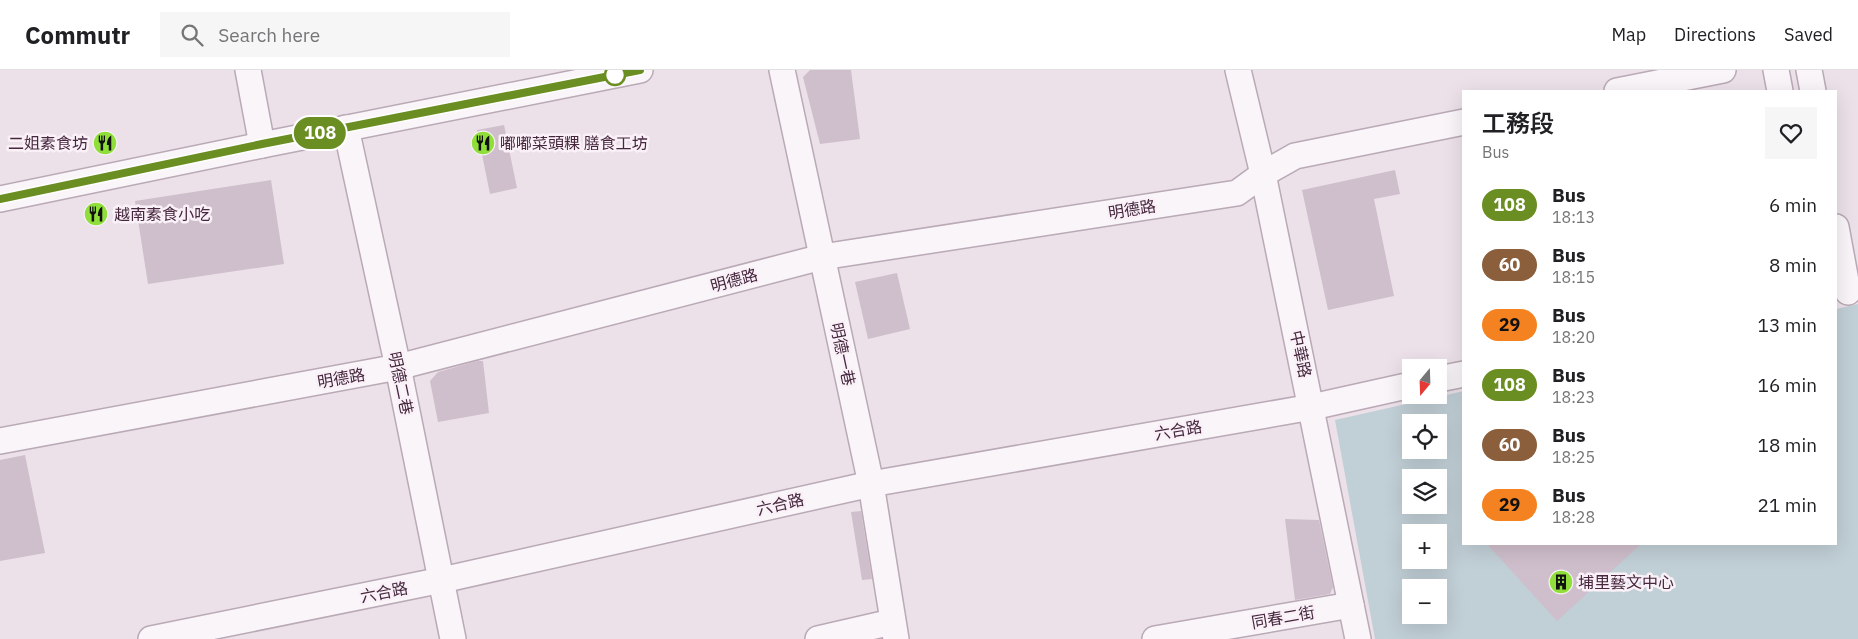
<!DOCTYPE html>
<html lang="en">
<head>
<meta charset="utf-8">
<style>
	body { margin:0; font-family:"IBM Plex Sans","Noto Sans TC",sans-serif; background:#f6f6f6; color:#202124; height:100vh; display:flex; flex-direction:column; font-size:19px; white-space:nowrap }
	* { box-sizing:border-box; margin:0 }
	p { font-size:16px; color:#757577 }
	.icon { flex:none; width:28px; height:28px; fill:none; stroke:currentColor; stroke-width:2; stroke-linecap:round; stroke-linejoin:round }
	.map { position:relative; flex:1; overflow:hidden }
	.drawer { position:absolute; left:1462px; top:20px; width:375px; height:455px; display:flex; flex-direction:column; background:#fff; border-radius:0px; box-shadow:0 5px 20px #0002 }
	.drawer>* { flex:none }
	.badge { padding:0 10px; border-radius:16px; font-size:18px; line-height:32px }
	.needle { width:32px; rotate:199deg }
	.fabs { position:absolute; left:1402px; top:289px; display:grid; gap:10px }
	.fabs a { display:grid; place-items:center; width:45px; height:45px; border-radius:0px; background:#fff; box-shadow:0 5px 20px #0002; font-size:25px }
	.map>.badge { position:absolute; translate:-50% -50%; box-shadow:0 0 0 2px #fff }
	.round { display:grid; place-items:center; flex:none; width:52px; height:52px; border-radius:0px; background:#f6f6f6 }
	.overview { display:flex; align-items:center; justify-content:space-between; height:85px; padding:0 20px }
	h1 { font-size:24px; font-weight:600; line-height:38px }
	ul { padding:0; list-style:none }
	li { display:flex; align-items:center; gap:15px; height:60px; padding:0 20px }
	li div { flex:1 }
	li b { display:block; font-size:19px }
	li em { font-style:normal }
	li .badge { min-width:55px; font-weight:700; text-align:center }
	header { display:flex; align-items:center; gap:30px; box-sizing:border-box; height:70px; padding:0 25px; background:#fff; border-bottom:1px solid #e0e0e0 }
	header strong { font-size:24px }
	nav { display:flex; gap:28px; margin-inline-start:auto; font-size:18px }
	.search { width:350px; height:45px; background:#f6f6f6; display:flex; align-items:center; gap:12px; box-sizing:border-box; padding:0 18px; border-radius:0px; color:#757577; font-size:19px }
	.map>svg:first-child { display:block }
	.green { fill:#c1cfd6; fill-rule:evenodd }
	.building { fill:#cfbecb }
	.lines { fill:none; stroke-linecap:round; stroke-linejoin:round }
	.minor-casing { stroke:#baa9b6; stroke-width:28 }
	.minor { stroke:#f9f5f8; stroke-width:25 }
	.line-casing { stroke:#fff; stroke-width:11 }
	.line { stroke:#6b8e23; stroke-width:8 }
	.stop-dot { fill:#fff; stroke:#6b8e23; stroke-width:2.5 }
	.labels { text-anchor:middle; stroke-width:5; stroke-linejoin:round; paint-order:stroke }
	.poi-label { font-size:16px; fill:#46273e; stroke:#f9f1f7; text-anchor:start }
	.street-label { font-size:16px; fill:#46273e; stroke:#f9f1f7 }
</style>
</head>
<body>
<header>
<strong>Commutr</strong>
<div class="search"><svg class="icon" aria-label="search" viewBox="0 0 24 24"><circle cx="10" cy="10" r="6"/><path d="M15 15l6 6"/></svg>Search here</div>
<nav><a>Map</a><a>Directions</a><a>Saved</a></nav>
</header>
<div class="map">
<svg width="1858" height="569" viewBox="0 0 1858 569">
	<rect width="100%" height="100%" fill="#ece1e9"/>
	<path class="green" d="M1858,234V569H1375L1335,350L1464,321V474H1836V239ZM1411,352H1439V380H1411ZM1411,408H1439V435H1411ZM1411,462H1439V490H1411ZM1411,518H1439V545H1411Z"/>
	<g class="building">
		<path d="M810,0H851L860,69L820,74L803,7Z"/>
		<path d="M504,55L517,118L490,124L477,60Z"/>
		<path d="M1395,100L1400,124L1374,129L1394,226L1328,240L1302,120Z"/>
		<path d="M271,110L284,194L148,214L135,131Z"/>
		<path d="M897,203L910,259L868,269L855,212Z"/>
		<path d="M477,291H483L489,343L438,352L430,311L438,302Z"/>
		<path d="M25,385L45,483L0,491V390Z"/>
		<path d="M861,441L872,509L862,510L851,442Z"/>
		<path d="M1285,449L1319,450L1333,517L1330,524L1295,530Z"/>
		<path d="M1487,474H1641L1557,551Z"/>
	</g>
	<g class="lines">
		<g class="minor-casing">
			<g id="minor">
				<path d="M248,0L262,75"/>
				<path d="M782,0L871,414L896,569"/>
				<path d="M1238,0L1263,104L1358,569"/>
				<path d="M1776,0L1780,21"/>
				<path d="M1809,0L1813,21"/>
				<path d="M1617,21L1723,0"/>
				<path d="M346,58L398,297L453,569"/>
				<path d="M0,129L262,75L640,0"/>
				<path d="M1836,157L1848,222"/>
				<path d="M1439,309L1464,304"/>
				<path d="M0,371L398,297L822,187L1237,123L1263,104L1295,86L1464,52"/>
				<path d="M151,569L442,510L871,414L1312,337L1411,315"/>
				<path d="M818,569L892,552"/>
				<path d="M1155,569L1351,535"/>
			</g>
		</g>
		<use href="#minor" class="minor"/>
	</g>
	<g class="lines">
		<g class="line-casing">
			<path id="line" d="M0,129L262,74L640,0"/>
		</g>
		<use href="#line" class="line"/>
	</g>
	<defs>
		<g id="restaurant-disc" transform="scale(1.25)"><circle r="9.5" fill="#8fde39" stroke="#f9f1f7"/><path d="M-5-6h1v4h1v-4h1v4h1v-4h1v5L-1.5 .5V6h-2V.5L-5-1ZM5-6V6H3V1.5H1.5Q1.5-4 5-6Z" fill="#111"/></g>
		<g id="building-disc" transform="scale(1.25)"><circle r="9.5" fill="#8fde39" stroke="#f9f1f7"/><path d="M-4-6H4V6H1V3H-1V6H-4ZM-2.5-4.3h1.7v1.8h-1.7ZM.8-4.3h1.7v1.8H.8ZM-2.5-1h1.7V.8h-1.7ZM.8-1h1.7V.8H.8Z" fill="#111"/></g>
	</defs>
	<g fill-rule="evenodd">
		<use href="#restaurant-disc" x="105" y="73"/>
		<use href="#restaurant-disc" x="483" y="73"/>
		<use href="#restaurant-disc" x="96" y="144"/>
		<use href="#building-disc" x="1561" y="512"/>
	</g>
	<circle class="stop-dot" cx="615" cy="5" r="10"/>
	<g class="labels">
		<g class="poi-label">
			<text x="88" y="79" text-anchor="end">二姐素食坊</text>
			<text x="500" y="79">嘟嘟菜頭粿 膳食工坊</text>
			<text x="114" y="150">越南素食小吃</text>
			<text x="1578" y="518">埔里藝文中心</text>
		</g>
		<g class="street-label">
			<text transform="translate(1132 139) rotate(-9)" y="6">明德路</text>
			<text transform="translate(734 210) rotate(-15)" y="6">明德路</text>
			<text transform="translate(843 284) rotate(78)" y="6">明德一巷</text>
			<text transform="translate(1301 284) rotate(78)" y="6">中華路</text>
			<text transform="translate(341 308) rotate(-10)" y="6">明德路</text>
			<text transform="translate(401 313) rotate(78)" y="6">明德二巷</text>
			<text transform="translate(1178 360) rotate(-10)" y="6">六合路</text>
			<text transform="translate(780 434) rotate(-13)" y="6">六合路</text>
			<text transform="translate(384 522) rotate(-11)" y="6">六合路</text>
			<text transform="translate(1283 547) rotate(-10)" y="6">同春二街</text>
		</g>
	</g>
</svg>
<div class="fabs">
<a><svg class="needle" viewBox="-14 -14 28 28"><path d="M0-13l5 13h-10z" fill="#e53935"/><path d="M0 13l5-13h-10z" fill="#757577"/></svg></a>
<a><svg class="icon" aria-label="locate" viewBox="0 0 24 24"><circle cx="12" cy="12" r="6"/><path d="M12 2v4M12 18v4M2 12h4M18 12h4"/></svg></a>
<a><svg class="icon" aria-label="layers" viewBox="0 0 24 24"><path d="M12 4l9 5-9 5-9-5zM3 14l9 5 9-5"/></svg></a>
<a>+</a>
<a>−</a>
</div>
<b class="badge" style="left:320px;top:63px;background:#6b8e23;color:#fff">108</b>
<section class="drawer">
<div class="overview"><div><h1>工務段</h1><p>Bus</p></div><a class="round"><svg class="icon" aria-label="heart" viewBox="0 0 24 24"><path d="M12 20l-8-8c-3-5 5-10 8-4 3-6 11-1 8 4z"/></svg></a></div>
<ul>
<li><span class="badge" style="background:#6b8e23;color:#fff">108</span><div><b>Bus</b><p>18:13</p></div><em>6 min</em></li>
<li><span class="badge" style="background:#8b5e3c;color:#fff">60</span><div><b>Bus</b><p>18:15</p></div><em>8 min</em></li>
<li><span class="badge" style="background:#f58220;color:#111">29</span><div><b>Bus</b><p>18:20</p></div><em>13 min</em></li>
<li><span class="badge" style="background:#6b8e23;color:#fff">108</span><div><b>Bus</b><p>18:23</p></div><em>16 min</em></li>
<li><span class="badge" style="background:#8b5e3c;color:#fff">60</span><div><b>Bus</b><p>18:25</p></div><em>18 min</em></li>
<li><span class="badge" style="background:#f58220;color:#111">29</span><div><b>Bus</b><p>18:28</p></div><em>21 min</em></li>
</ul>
</section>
</div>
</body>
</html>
